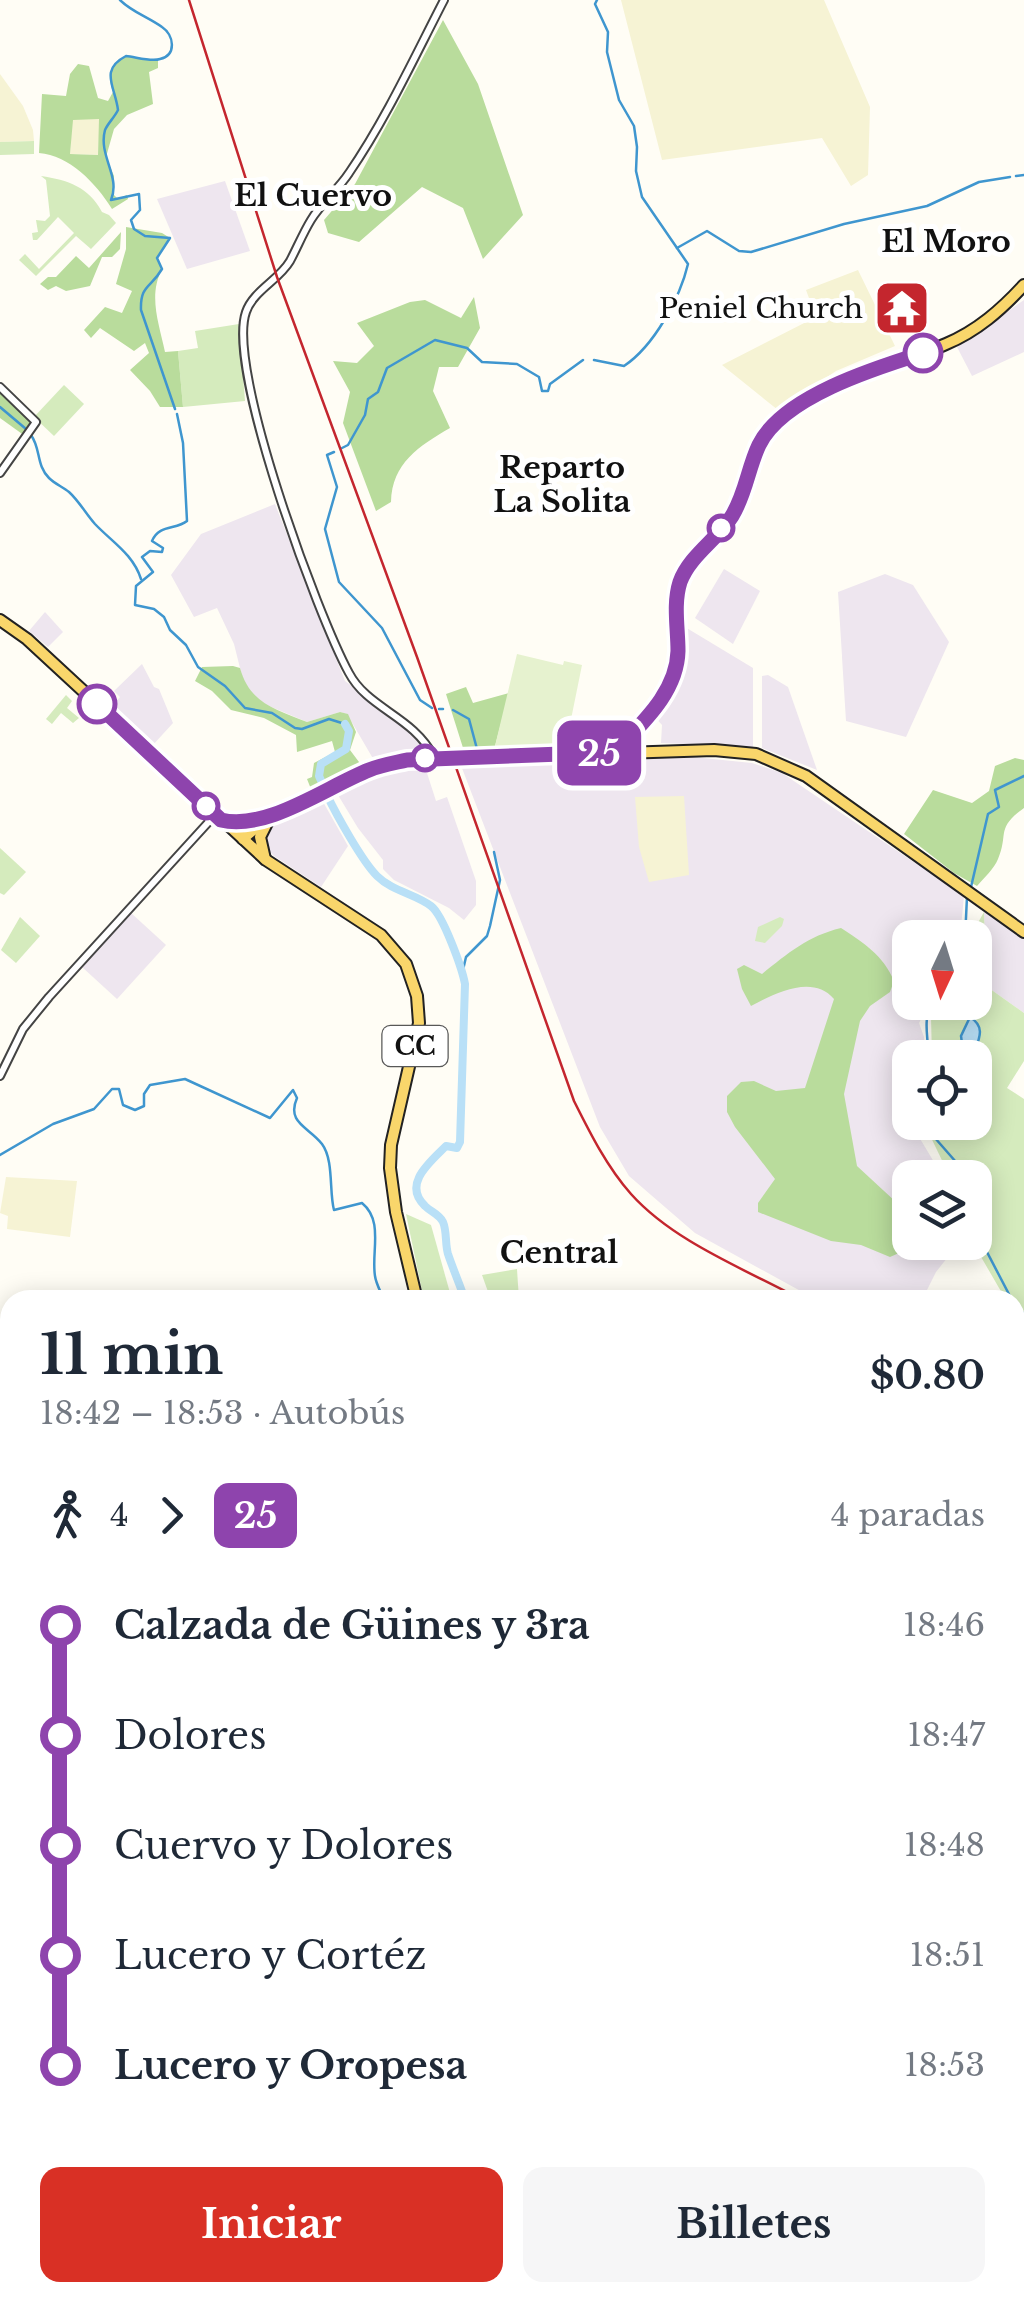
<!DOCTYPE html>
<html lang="es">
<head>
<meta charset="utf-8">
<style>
	body { margin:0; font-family:"Libre Baskerville",serif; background:#f6f6f7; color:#1f2937; height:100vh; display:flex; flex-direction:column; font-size:38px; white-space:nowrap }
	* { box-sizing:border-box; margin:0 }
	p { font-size:32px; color:#747a83 }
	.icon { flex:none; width:55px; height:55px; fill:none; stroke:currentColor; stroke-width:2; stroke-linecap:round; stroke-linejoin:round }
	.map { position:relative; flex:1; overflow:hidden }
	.drawer { position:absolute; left:0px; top:1290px; width:1025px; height:1012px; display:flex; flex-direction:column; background:#fff; border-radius:30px 30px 0 0; box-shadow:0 5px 25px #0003 }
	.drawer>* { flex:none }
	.badge { padding:0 20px; border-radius:15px; font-size:35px; line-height:65px }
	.needle { width:65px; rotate:184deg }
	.controls { position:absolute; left:892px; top:920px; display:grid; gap:20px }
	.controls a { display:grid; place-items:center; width:100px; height:100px; border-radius:20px; background:#fff; box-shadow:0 5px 25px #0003; font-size:50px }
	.map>.badge { position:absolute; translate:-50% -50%; box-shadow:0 0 0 5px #fff }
	.legs { display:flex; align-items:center; gap:15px; height:110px; padding:0 40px; font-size:32px }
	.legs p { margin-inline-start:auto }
	.overview { display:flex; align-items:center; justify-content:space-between; height:170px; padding:0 40px }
	h1 { font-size:55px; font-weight:700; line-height:75px }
	.cta { display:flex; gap:20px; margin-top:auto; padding:20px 40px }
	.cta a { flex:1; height:115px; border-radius:20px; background:#d93025; color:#fff; font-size:40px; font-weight:700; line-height:115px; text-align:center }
	.cta a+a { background:#f6f6f7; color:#1f2937 }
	ul { padding:0 40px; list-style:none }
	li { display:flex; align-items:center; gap:35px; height:110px; font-size:38px }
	li i { display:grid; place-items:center; width:15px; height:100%; margin:0 12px; background:currentColor }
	li i::after { content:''; width:25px; height:25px; margin:-12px; border:8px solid; border-radius:50%; background:#fff }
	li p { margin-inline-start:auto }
	li:first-child i { background:linear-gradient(#0000 50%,currentColor 0) }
	li:last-child i { background:linear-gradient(currentColor 50%,#0000 0) }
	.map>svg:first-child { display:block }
	.industrial { fill:#eee6ef }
	.farmland { fill:#f6f3d4 }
	.green { fill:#d5ebbd }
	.forest { fill:#b9dc9c; fill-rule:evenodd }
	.pitch { fill:#e6f2cf }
	.water { fill:#b9e0f7; stroke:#3f96cf; stroke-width:2.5 }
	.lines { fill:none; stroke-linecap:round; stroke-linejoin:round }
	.stream { stroke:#3f96cf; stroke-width:2.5 }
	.river { stroke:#b9e0f7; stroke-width:8 }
	.minor-casing { stroke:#444; stroke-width:10 }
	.major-casing { stroke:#222; stroke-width:14 }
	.minor { stroke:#fff; stroke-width:6 }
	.major { stroke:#f9d66b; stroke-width:10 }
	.rail { stroke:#c4262e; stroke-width:2.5 }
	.line-1-casing { stroke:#fff; stroke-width:22 }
	.line-1 { stroke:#8e44ad; stroke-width:15 }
	.stop-1-dot { fill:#fff; stroke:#8e44ad; stroke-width:5 }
	.labels { text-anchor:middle; stroke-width:10; stroke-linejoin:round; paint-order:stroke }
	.shield { fill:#fff; stroke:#585858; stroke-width:2.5 }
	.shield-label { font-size:25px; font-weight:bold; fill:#111 }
	.poi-label { font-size:28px; fill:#111; stroke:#fff; text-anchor:end }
	.neighbourhood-label { font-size:30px; font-weight:bold; fill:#111; stroke:#fff }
</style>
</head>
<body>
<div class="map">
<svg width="1024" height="2302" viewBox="0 0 1024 2302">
	<rect width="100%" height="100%" fill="#fffdf5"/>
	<g class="industrial">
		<path d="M225,181L250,251L187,269L157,199Z"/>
		<path d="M1024,300V352L972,376L957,347Z"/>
		<path d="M275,504L345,681L415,732L426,749L375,762L347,714L340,712L307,722L257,701L244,684L234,644L217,608L194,617L171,575L201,534Z"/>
		<path d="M724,569L760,591L733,644L695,618Z"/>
		<path d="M885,574L913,585L949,642L906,737L846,721L838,592Z"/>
		<path d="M45,612L63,632L48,647L29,631Z"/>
		<path d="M685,627L753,668V747L661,743L662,725L655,717L675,692L681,675Z"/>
		<path d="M142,664L154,687L159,689L173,723L152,746L110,709L120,697L114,691Z"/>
		<path d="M768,675L788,687L817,770L762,748V676Z"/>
		<path d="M693,757L752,763L782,773L964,896L960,937L910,938V1002L929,1003L919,1023L924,1037L925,1057L910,1058V1083L906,1098L910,1122L943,1177L910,1178V1242L959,1243L936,1272L922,1300H817L695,1233L629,1176L600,1127L460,763Z"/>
		<path d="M429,764L437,769L427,773L436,801L447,797L476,881V905L464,920L449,908L394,880L383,869V860L358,828L338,795L376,777Z"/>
		<path d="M322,800L348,846L321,887L274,856L266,847L263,833L284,815Z"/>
		<path d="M984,912L1024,938V1013L986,986Z"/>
		<path d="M131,913L166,945L117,999L82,967Z"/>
	</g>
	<g class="farmland">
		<path d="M621,0H824L870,107L868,175L851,186L822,138L662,160Z"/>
		<path d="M0,74L23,106L33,130L34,141L0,142Z"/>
		<path d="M72,119H100L98,155L70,154Z"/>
		<path d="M858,270L895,346L836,371L778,410L722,365L816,317L806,290Z"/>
		<path d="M684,796L689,875L649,882L639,847L635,797Z"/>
		<path d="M6,1177L77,1181L70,1237L7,1229L8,1216L0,1213Z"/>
	</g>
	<g class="green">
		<path d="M34,141V154L0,155V142Z"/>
		<path d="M41,176C68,180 89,187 102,212L109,215L116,223L91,249L76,236L36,276L19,260L25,254L39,269L74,233L58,217L37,240H33L32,233L38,232L36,220L45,221L50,216L46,180Z"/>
		<path d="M239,324L245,401L183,407L178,351L198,348L195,331Z"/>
		<path d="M64,385L84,404L54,436L34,417Z"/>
		<path d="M66,695L72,701L67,708L79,718L73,723L61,713L52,724L46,719Z"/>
		<path d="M585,721L633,726C617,748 604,751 578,751Z"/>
		<path d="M0,848L26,872L4,895L0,893Z"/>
		<path d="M984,912L986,986L1024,1013V1061L1007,1088L1024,1099V1332L1015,1316V1300H1006L973,1243L975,1178L950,1177L924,1123L975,1122V1058L932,1057L931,1017L938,1003L975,1002V938L970,937Z"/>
		<path d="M20,917L40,936L16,963L1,950Z"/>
		<path d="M780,917L784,919L782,926L765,943L755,941L758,927Z"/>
		<path d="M406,1214L431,1225L452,1300H424Z"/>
		<path d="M517,1269L519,1300H491L482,1275Z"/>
	</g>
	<g class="forest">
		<path d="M443,20L478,84L523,215L483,259L463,208L422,187L359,242L328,233L324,220L355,184Z"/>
		<path d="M126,56L158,60V68L149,72L153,104L127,115L114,129L106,157L114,176V195L118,199L127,195L128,199L112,209C96,183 69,155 39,153L42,94L66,96L70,74L78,64L89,66L98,98L108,101L113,92C107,74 109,65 126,56ZM99,119L98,155L70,154L73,120Z"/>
		<path d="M126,227L162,233L170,238L157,258L162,269C148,296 159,323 165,352L178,351L183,407H160L150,391L130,370L149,353L145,343L134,351L100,328L91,338L84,330L105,307L122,313L132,291L116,284L126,249Z"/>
		<path d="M121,232L120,249L112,257H102L90,286L66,291L56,286L48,290L40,284L48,277H56L76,256L89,268Z"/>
		<path d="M474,297L480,328L458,367H439L433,391L450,428C419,446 392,463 391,502L376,511L343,423L350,392L333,361L357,363L374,346L357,323L410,302L425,300L461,318Z"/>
		<path d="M0,390L34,422L25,436L0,418Z"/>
		<path d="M233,666L240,668C250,704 276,709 307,722L340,712L348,714L356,732L350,750L362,766L311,789L307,779L312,777L314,763L335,752L332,741L297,752L296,735L264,718L231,710L212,691L195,681L202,667Z"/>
		<path d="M466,687L473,703L509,693L494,750L464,751L446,694Z"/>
		<path d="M1015,758L1024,760V808C995,829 1009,834 998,859C994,869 984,878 977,886L954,873L904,834L933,790L972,803L989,791L995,766Z"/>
		<path d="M841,928C864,943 883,955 894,981L890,992L870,1006L860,1021L844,1094L857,1166L910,1215L908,1249L890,1257L861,1245L831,1241L758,1212V1203L775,1179L735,1127L727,1112V1096L741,1082L754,1081L776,1091L805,1088L834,999C813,974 775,993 751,1006L742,989L737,969L744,965L762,974C788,953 808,936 841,928Z"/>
	</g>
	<path class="pitch" d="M517,654L563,665L564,661L582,665L565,749L494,750Z"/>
	<path class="water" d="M970,1017C986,1027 979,1039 974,1053L969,1056L963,1051L961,1036Z"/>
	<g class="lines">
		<g class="stream">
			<path d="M120,0C132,12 148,17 162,27C174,35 177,55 160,59C151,62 136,57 126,56C99,70 115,86 118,110C114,118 108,123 105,130C98,156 121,176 111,200L139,194L140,210L131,220L134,229L145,236L170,238L157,258L162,269C151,288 140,285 141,310L175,409"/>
			<path d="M597,0L595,4L608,32L607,52L619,100L634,126L637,147L636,171L642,197L677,248"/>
			<path d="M1016,176L1024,175"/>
			<path d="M594,360L624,366C654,346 680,298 688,264L677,248L707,231L739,251L751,252L844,224L927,206L979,182L1010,177"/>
			<path d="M0,407L26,429"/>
			<path d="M177,414L183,443L187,521C176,530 159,524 152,541L163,548L162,552L150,551L142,557L153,572L136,586L135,605L154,609L164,617L170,630L186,645L198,667L225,686L245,708L272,713L295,728L302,729L329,719L345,724"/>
			<path d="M31,435C41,449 36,465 49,478C55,484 63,487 69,492C79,501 86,514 95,524C112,542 133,554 141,579"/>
			<path d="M342,448L348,445L365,415L368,399L378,392L387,368L435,340L467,348L482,362L517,364L539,377L542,391H548L550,384L583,360"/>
			<path d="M334,452L327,455L337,487L325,529L339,582L382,628L420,700L432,708"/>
			<path d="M439,709H443"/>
			<path d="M453,710L469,719L477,749"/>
			<path d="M971,887L988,814L999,807L995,790L1024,776"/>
			<path d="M965,938L967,897"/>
			<path d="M463,970L466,957L487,936L490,926L500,880L494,852"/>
			<path d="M928,1058C929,1036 922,1023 932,1002"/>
			<path d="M910,1091V1098"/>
			<path d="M916,1122L935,1138L970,1178"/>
			<path d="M0,1155L53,1124L94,1109L112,1089H119L123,1105L135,1110L144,1106V1094L150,1085L185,1079L270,1118L293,1090L297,1098C286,1123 309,1127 322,1144C334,1160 329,1192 334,1210L362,1203C384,1221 371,1252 375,1276C376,1284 381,1292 384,1300"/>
			<path d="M975,1229L1012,1300"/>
			<path d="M1015,1303L1023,1313L1021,1323L1024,1324"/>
		</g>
		<g class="river">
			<path d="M324,787L319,776L321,764L346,749L349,731L345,724"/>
			<path d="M327,795C336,814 362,861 377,876C392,891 415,894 431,906C443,915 462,968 465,984L460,1142L457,1148L446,1146C430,1162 402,1184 425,1206C431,1212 439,1214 443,1222C447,1231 445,1244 448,1254C453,1269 460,1285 465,1300"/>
			<path d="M1015,1566L1024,1568"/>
		</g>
		<g class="minor-casing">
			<g id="minor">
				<path d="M0,387L36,422L0,473"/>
				<path d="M434,757C413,716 368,709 349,673C318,616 226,369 246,312C253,291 279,280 290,261C297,248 303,233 311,220C321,203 338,190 349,173C386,119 414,58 444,0"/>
				<path d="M0,1076L23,1029L49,997L215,815"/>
				<path d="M1015,1722L1024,1724"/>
				<path d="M0,1937L10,1925"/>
				<path d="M479,2292L482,2302"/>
				<path d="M521,2302L528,2292"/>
			</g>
		</g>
		<g class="major-casing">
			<g id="major">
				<path d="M0,620L27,639L266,860L381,935L406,964L417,996L419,1023L391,1145L390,1168L396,1212L417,1300"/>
				<path d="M615,752C641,725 677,693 678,652C678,628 671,600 682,577C696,547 727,529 741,499C753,476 753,449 769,429C805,386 896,366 946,344C977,331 1001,310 1024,285"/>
				<path d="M226,821L246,823L262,818"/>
				<path d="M243,839C280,804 357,771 407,760L714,750L756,754L806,776L1024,932"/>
				<path d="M265,859L260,837L267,823"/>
				<path d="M0,1615L10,1620"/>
				<path d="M1015,2065L1024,2082"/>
				<path d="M0,2283L10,2277"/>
				<path d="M184,2292L191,2302"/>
				<path d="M735,2292L752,2302"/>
				<path d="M40,2302L54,2292"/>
				<path d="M943,2302L976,2298L996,2302"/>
			</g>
		</g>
		<use href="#minor" class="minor"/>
		<use href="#major" class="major"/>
		<g class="rail">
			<path d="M189,0L277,277L417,657L574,1101C590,1133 607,1167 631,1194C674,1242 745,1269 802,1300"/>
			<path d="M1015,1416L1024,1421"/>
		</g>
	</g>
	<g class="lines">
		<g class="line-1-casing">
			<path id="line-1" d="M97,704L221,820C267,831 326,787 369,770C381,765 394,763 407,760L615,752C641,724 677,693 678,651C678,628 673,604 680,582C690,555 717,540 732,516C746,493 748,468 759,445C782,397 875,368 923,353"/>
		</g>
		<use href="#line-1" class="line-1"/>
	</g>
	<defs>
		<g id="temple-square" transform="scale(2.875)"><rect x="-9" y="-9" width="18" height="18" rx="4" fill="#c4262e" stroke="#fff"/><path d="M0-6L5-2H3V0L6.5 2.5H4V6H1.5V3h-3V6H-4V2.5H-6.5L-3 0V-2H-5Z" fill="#fff"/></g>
	</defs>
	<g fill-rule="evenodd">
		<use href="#temple-square" x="902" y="308"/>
	</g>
	<g class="stop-1-dot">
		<circle cx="923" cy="353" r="18"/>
		<circle cx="721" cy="528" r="12"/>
		<circle cx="97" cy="704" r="18"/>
		<circle cx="425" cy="758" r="12"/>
		<circle cx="206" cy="806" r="12"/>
	</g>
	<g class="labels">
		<rect class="shield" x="382.5" y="1026" width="65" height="40" rx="8"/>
		<g class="shield-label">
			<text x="415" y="1055">CC</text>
		</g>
		<g class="poi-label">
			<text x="863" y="318">Peniel Church</text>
		</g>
		<g class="neighbourhood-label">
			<text x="313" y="206">El Cuervo</text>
			<text x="946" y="252">El Moro</text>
			<text x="562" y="478">Reparto<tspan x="562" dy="34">La Solita</tspan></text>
			<text x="559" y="1263">Central</text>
		</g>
	</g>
</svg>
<div class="controls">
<a><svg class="needle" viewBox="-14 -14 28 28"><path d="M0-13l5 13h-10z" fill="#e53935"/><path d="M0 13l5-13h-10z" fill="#747a83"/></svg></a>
<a><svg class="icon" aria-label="locate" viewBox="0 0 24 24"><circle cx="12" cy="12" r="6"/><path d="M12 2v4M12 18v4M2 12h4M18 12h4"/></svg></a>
<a><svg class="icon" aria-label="layers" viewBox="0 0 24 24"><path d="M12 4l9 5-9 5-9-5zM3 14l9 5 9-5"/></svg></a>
</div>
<b class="badge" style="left:599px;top:753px;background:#8e44ad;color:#fff">25</b>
<section class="drawer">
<div class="overview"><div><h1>11 min</h1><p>18:42 – 18:53 · Autobús</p></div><b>$0.80</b></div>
<div class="legs"><svg class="icon" aria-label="walk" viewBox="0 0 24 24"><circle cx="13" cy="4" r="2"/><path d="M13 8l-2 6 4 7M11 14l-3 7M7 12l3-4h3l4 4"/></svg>4<svg class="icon" aria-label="forward" viewBox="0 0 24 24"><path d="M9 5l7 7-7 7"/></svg><b class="badge" style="background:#8e44ad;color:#fff">25</b><p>4 paradas</p></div>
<ul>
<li><i style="color:#8e44ad"></i><b>Calzada de Güines y 3ra</b><p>18:46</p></li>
<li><i style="color:#8e44ad"></i><span>Dolores</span><p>18:47</p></li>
<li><i style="color:#8e44ad"></i><span>Cuervo y Dolores</span><p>18:48</p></li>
<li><i style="color:#8e44ad"></i><span>Lucero y Cortéz</span><p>18:51</p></li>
<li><i style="color:#8e44ad"></i><b>Lucero y Oropesa</b><p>18:53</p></li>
</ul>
<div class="cta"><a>Iniciar</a><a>Billetes</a></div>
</section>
</div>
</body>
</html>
